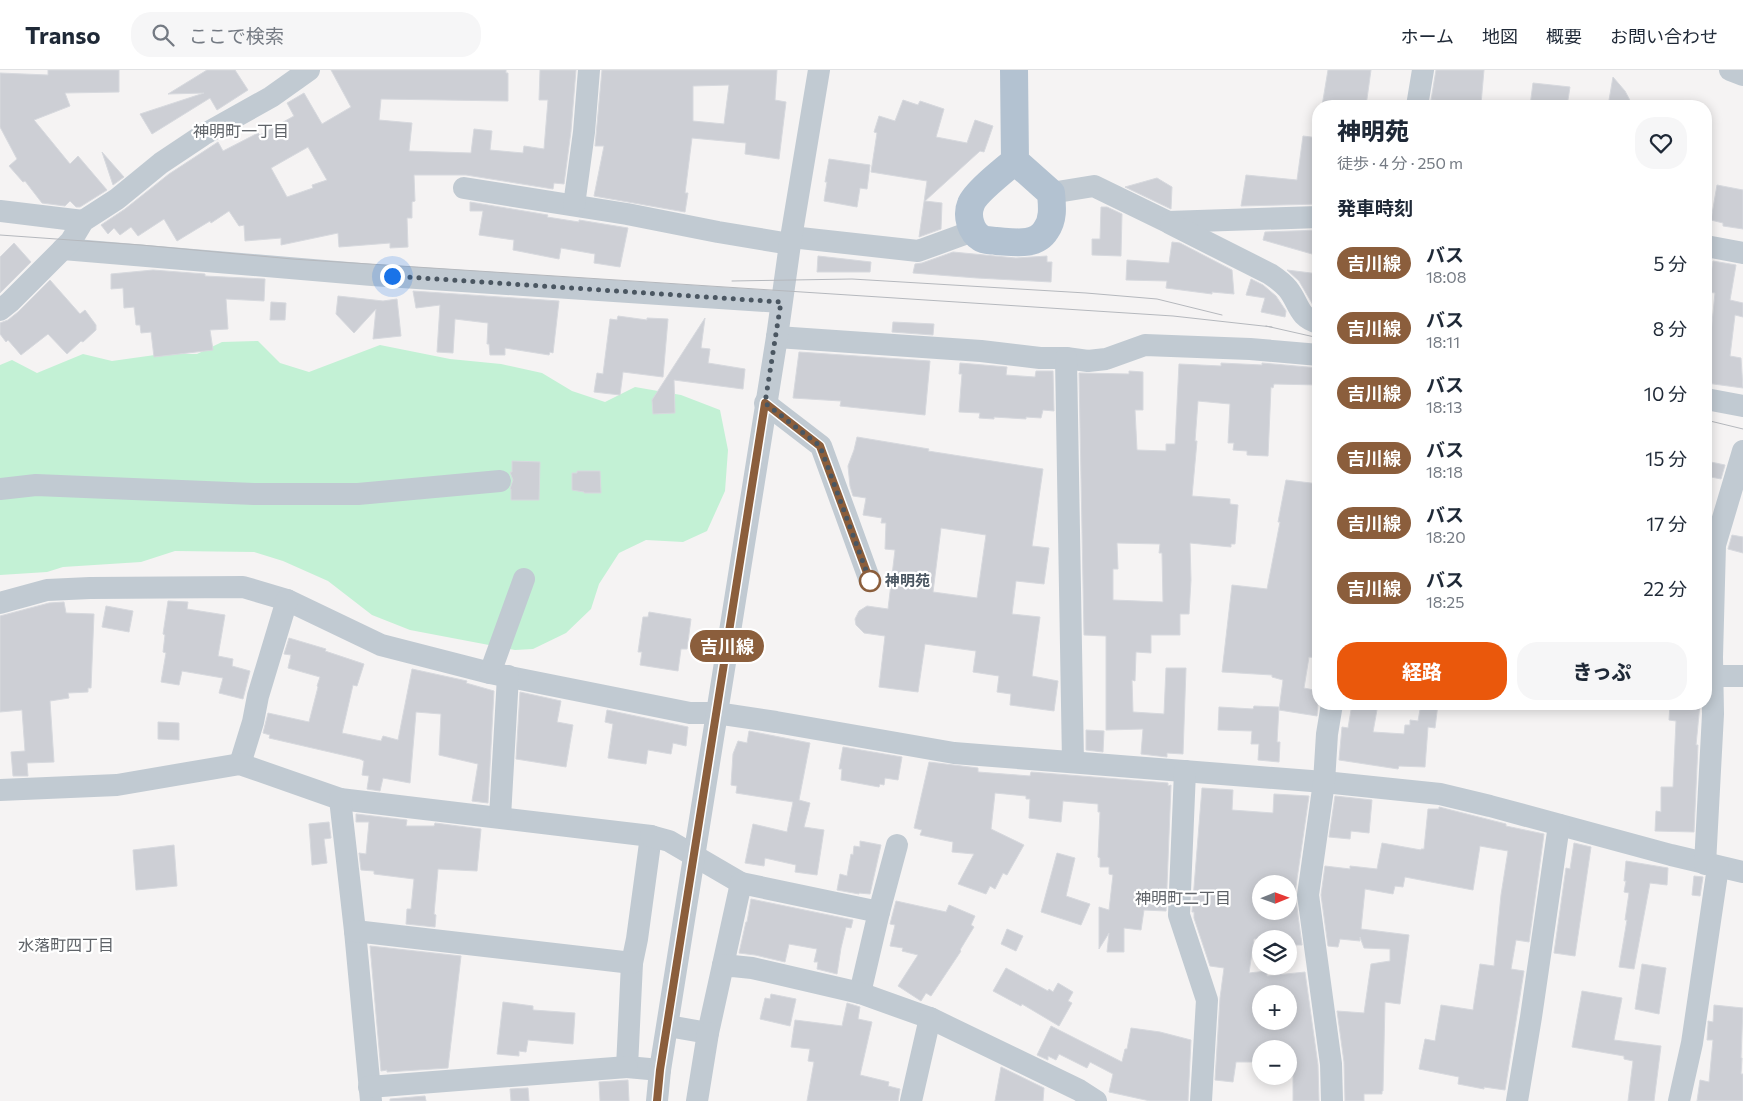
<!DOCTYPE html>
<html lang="ja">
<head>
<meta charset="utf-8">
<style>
	body { margin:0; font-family:Commissioner,"Noto Sans JP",sans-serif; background:#f6f6f7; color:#1f2937; height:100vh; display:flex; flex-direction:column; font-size:19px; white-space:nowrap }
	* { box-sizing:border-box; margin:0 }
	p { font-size:16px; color:#747a83 }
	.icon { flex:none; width:28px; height:28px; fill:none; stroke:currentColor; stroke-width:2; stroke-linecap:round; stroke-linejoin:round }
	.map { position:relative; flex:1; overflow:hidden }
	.drawer { position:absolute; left:1312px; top:30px; width:400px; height:610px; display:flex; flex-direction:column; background:#fff; border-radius:20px; box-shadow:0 2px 12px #0003 }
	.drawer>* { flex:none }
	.badge { padding:0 10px; border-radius:16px; font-size:18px; line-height:32px }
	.needle { width:32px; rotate:89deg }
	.buttons { position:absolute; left:1252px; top:805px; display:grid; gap:10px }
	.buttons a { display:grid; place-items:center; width:45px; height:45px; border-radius:50%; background:#fff; box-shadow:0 2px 12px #0003; font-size:25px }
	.you { position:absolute; width:25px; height:25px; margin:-12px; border:4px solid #fff; border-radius:50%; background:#1a73e8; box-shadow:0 0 0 8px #1a73e833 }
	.map>.badge { position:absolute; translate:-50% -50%; box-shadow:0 0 0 2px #fff }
	h2 { padding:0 25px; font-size:19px; line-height:45px }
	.round { display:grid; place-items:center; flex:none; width:52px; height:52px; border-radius:20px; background:#f6f6f7 }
	.head { display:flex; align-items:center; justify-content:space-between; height:85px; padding:0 25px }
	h1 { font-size:24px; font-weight:800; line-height:38px }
	.button { display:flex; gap:10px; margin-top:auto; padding:10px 25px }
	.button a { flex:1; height:58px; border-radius:20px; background:#ea580c; color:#fff; font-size:20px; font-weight:800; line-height:58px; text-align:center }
	.button a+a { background:#f6f6f7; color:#1f2937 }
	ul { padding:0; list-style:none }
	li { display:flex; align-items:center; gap:15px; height:65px; padding:0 25px }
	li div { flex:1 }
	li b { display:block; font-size:19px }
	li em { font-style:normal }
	li .badge { min-width:55px; font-weight:700; text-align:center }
	header { display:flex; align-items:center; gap:30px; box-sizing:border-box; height:70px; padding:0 25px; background:#fff; border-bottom:1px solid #e0e1e3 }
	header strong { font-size:24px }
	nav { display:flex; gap:28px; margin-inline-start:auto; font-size:18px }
	.search { width:350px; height:45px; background:#f6f6f7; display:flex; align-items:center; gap:12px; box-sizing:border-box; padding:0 18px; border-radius:20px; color:#747a83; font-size:19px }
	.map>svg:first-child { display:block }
	.green { fill:#c3f1d5 }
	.building { fill:#cdcfd5; stroke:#d7d9de; fill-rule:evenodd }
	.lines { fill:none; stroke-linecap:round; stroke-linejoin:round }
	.minor { stroke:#c1cad2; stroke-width:22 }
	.major { stroke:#b3c2d1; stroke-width:28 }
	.tram { stroke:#b5b8bd; stroke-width:1 }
	.line-casing { stroke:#fff; stroke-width:11 }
	.line { stroke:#8b5e3c; stroke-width:8 }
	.walk { stroke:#4a5661; stroke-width:5; stroke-dasharray:0 9 }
	.stop-dot { fill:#fff; stroke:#8b5e3c; stroke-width:2.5 }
	.labels { text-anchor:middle; stroke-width:4.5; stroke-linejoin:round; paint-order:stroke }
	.stop-label { font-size:15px; font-weight:bold; fill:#4a5661; stroke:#fff; text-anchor:start }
	.neighbourhood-label { font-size:16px; fill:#5f6368; stroke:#fff }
</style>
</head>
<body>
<header>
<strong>Transo</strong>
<div class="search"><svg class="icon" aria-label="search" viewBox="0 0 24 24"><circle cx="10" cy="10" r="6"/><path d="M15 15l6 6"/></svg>ここで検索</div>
<nav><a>ホーム</a><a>地図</a><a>概要</a><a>お問い合わせ</a></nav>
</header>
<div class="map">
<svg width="1743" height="1031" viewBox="0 0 1743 1031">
	<rect width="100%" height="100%" fill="#f5f3f3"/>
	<path class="green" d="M258,271L280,293L309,302L380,275L450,289L501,294L542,303L572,321L605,332L635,317L681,325L720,340L728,380L725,421L707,461L683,472L646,470L619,483L599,514L591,539L566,563L533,579L515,580L410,560L372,545L328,511L283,491L254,482L175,481L141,492L63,497L47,502L0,505V295L12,290L37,303L83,284L112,291L162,284H197L222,272Z"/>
	<g class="building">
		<path d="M48,0H119V22L65,23L70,36L34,50L70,94L78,86L107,120L80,137H76L70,131L65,136L42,133L25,111L23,112L9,96L17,89L0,57V3L48,5Z"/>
		<path d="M207,0H235L248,20L217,40L210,28L152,64L140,44L204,23L168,24Z"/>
		<path d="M331,0H506V3H508V31L381,29L379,50L412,53L409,81L471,83L474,59L492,61L490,80L523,83L524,76L544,79L548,30H539L540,0H576L571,61L564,114L554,113L553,119L466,105H414L415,131L412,132V148H407L408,177L390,178V173L339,177L338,163L281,175V168L245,171L244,155L239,156L229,141L211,153L210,151L177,171L164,149L138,166L131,157L120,165L114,158L108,164L101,155L125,139L169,104L218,72L223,81L258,63L260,65L294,46L287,33L304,23L322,54L351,37ZM308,77L327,110L312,115L313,118L287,127L271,98Z"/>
		<path d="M602,0H777L775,30L786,32L779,89L745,84L746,73L692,68L685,123H688L685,142L594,126L604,76H595ZM729,15L724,54L693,51V16Z"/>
		<path d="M1328,0H1371L1366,36H1322Z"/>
		<path d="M1436,0H1484L1481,34L1431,30Z"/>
		<path d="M1613,7L1625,21L1633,36H1608Z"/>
		<path d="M1533,13L1570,17L1567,36H1530Z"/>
		<path d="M903,30L918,35L920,31L944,39L936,67L967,73L975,50L993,56L984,82L980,81L925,131L942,133L941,159L919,167L927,111L871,102L877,63L874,62L879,46L895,51Z"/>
		<path d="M1303,66L1319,68V134L1241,136L1246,105L1297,110Z"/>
		<path d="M102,82L124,107L113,115Z"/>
		<path d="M829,89L870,95L867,119L860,118L857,137L824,131L827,112H825Z"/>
		<path d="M1157,108L1172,117L1171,139L1125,117Z"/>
		<path d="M1717,115L1743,120V159L1723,156V153L1711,150Z"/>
		<path d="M470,132L548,145L547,147L579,152V150L628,158L620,197L594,193L595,184L561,178L559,189L513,180L514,170L479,165L483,141H470Z"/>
		<path d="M1101,137H1107L1122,144L1121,186L1092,185V169H1100Z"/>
		<path d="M1319,160V186L1263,170L1265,162Z"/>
		<path d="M1172,172L1180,173L1232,200L1234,224L1212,222V224L1166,218L1167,211L1126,210L1127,190L1169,193Z"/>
		<path d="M14,173L31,192L0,223V187Z"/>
		<path d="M953,182L1016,188L1047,186V192H1052L1051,212L977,208L913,203L915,194L922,193Z"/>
		<path d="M818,186L871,192L870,202H817Z"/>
		<path d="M1713,191L1736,195L1730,230L1743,233V247L1735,245L1730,286L1741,288L1743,318L1706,313L1715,223L1708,222Z"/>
		<path d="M153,200L205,204V206L265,209L264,231L226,229L228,259L210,260L213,280L154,287L151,262L141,263L140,255H136L134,237L124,238L123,218L111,219V204Z"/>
		<path d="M1287,200L1319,204V239L1313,235L1299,211Z"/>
		<path d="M1251,209L1263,215L1276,226L1286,241L1285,247L1261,242L1265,228L1246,225Z"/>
		<path d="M50,210L80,244L85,240L96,255V260L83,272L81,271L67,284L48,264L21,285L8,270L6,272L0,264V253L8,250L18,242Z"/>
		<path d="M413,221L559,231L553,283L550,282L549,285L505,278V285H490L489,274H487L488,253L455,249L453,283L437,282L440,235L416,238Z"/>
		<path d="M338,226L383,231L397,229L401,266L373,269L376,239L354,263L336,244Z"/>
		<path d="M271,232L286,233L285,250H270Z"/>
		<path d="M618,246L647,250V248L668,249L663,307L623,302L620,325L594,322L597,303L603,304L610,249L617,250Z"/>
		<path d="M705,248L701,278L710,279L708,293L745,299L743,319L674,310L675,343L653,344L652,330Z"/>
		<path d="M893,252L934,254L933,265L892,262Z"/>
		<path d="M799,282L930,291L925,345L840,336L841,331L793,328Z"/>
		<path d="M960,293L1007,297L1006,305L1035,307L1036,301H1053L1054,341L1043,340L1041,348L1026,347V349L994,347V349L979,348L980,343L959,342L962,304H959Z"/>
		<path d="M1221,293L1262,295V293L1319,298V315L1274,314L1273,318L1271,317L1268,386L1247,385V381L1233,380L1234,373H1228L1230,334L1198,331L1195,371H1197L1192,426L1230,429V434L1238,435L1235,474H1231V477L1190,473L1191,510L1189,544H1180V565H1151V583L1136,582L1135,611L1132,610L1133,642L1164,644L1166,598H1186L1183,684L1167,683V687L1141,684L1143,659L1106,660V566L1084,565L1079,303L1129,304V301L1143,302V340H1135L1137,380L1166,381V374H1175L1179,294L1221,296ZM1117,473L1160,474L1159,483H1162L1163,532L1113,530V499H1118Z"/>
		<path d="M857,367L929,379L928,381L1043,399L1032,476L1049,478L1044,514L1016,511L1012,544L1040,547L1032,606L1058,611L1054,641L1010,635L1011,624L997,622L999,606L973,602L976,581L925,574L918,622L879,617L885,566L864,563L856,555L855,549L859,541L867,536L888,539L895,480L885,479L886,453H881L882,448L863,445L866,428L853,426L850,416L848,396L854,380ZM941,458L986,465L977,528L933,522Z"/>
		<path d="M512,391L540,392L539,430H511V419H510L513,410L510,402H512Z"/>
		<path d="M1706,391L1725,395L1721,409L1706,406Z"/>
		<path d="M577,401H600L601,423H584V422L572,420V403H577Z"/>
		<path d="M1286,410L1319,414V463L1313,492L1319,493V588L1309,587L1304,618L1319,621L1317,646L1279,640L1283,610L1272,607V605L1222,602L1232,515L1267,519L1280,452H1278Z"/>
		<path d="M1732,465L1743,467V483L1728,479Z"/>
		<path d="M168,531L188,532L187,539L225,545L218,586L233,589L232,596L250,601L243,629L219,623L223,608L182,601L179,615L161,612L166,583L163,582L165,565L163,564Z"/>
		<path d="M64,532L66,543L94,544L91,618H88V622L68,623L69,628L50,631L54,692L27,693L28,706H13L11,682L25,681L22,640L0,642V546L49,533Z"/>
		<path d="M106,536L133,541L129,562L102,557Z"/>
		<path d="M649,542L691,549L687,579H681L678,601L640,595L642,582H638L643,547H648Z"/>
		<path d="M289,568L326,579L325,581L364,594L357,616L353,615L342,663L381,671L383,666L398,670L412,599L467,611L466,613L494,621L488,733L472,731L478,694L439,685L441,644L416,642L410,713L383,708L380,721L367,719L369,706L362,705L364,691L360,689L269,668L270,665L263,663L268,643L309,652L318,617L317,616L320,607L288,598L291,585L284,584Z"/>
		<path d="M520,622L561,631L557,652L573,655L566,697L516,689Z"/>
		<path d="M1352,634H1378L1373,662L1404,664L1405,655H1410V650L1418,651L1421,634H1438L1435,658L1428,657L1425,697L1399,696L1398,699L1339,690L1342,657L1348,658Z"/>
		<path d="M1670,634H1700L1696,675H1698L1694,762L1655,761L1656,741L1661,742V717H1673L1676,651L1669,650Z"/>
		<path d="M1254,636L1279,637L1277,672H1280L1279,692L1258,690L1259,674H1251L1252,661L1218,660L1219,637L1253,639Z"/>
		<path d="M607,640L688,657L686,676L673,673L671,684L648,680L646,694L608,688L613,654L605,652Z"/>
		<path d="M158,652L179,653V670L158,669Z"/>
		<path d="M1086,660L1104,661L1103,682L1086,680Z"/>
		<path d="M749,661L810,673L799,730L810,733L804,757L824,760L817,805L795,802L796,795L765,788L764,796L745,793L753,754L787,762L793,732L736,723L737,716L731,715L733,684L738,671L747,673Z"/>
		<path d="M843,677L902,687L898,710L885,708L884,715L880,714L879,717L841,710L842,699H839Z"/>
		<path d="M929,692L978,698V702L1030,706L1031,702L1168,713V716L1171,715L1166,841L1144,840L1141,860L1124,858V882H1107L1109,863L1099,879V837L1109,840L1113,805L1109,804V797H1100V788L1098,787L1100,742H1098V734L1063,731L1061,752L1029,748L1030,729H1026V726L995,723L991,759L1024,775L1007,805L1003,803L995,819L990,816L986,824L958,814L974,784L952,782L953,772L920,765L922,760L914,758Z"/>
		<path d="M1202,718L1233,720L1232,740L1273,743L1274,724L1309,726L1295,823L1302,875H1289V869H1254L1249,903L1267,901V906L1305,902L1318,995L1319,1031H1293V991H1289V979H1261V992H1236L1233,1012L1215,1010L1220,928L1224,898L1210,896L1194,848V842H1192ZM1261,814H1289V841H1261ZM1261,924H1289V951H1261Z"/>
		<path d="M1335,726L1372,730L1369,763L1351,761L1350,769L1329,767Z"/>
		<path d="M1439,737L1506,754V756L1544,764L1529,872L1516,870L1511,899L1524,901L1505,1020L1484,1017V1019L1458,1014L1459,1007L1419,999L1425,969L1435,971L1441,935L1473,940L1480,894L1494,896L1501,825L1508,781L1480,776L1473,820L1405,807L1403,817L1395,816L1393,824L1365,819L1361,859L1409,865L1400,934L1385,932L1383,1021H1382V1024H1364V1031H1345L1344,992L1337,941L1364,943L1371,894L1390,891V879L1364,878L1360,867V871L1340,869L1338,877L1328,876L1321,825L1325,796L1350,799V796L1377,799L1382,773L1421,780V779H1424L1428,739H1439Z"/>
		<path d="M356,744L407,750L406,756H434L435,753L481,759L477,801L438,799L434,844L436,845L435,857L406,854L407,839H411L414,809L374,804V801L361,800L359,783L366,784L369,752H356Z"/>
		<path d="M329,752L331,768L324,769L327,793L312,795L309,754Z"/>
		<path d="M860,771L881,775L870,824L859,823V824L837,820L840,804L847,806L851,784L853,785L854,776L860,777Z"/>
		<path d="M1574,773L1591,777L1575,886L1554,883L1566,798L1570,799Z"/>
		<path d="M174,775L177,816L136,820L133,780Z"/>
		<path d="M1057,783L1075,788L1066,826L1090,834L1081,855L1041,842Z"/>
		<path d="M1626,791L1668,798L1667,815L1650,813L1634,899L1619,897L1627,850H1625L1629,823L1624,822L1626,811H1624Z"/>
		<path d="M1694,806L1703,807L1700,826L1692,825Z"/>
		<path d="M751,829L853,850L851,858L846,857L841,878L837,904L817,899L818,892H814L817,879L789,874L785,892L755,885L739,883L746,852H747Z"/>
		<path d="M896,831L946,842L949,835L975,846L971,855L974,857L960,880L961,881L931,926L926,923L921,931L898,916L918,885L902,881L903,878L890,876L895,855L890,854Z"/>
		<path d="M1007,859L1023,866L1016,881L1001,874Z"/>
		<path d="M370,876L461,886L448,998L387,1002V1000L381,1001Z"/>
		<path d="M1642,894L1666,898L1659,944L1635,939Z"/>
		<path d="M1006,898L1048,921L1049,919L1053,922L1058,913L1073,922L1068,931L1072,933L1059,956L1022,934L1021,936L993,921Z"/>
		<path d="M1582,921L1622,928L1614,970L1661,976L1654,1031H1628L1633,991L1624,989V986L1572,977Z"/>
		<path d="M771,924L796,929L790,956L760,949L765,928L770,929Z"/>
		<path d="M503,932L533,936V940L575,943L573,974L528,970L526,982L519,981V986L497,984Z"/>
		<path d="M847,933L860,937L858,949L872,952L860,1005L889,1012L888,1016L900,1019L898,1031H807L814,992L808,991L810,979L791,977L795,950L842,956Z"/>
		<path d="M1714,935L1743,938L1741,988H1742L1741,1004H1743V1031H1697L1700,1010L1709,1012L1713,970H1707L1708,955V951L1713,952Z"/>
		<path d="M1051,956L1122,992L1125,979H1127L1131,958L1160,962L1191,970L1188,1031H1150L1109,1022L1113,1004L1090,992L1087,998L1059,984L1056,990L1048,986V990L1037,985Z"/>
		<path d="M1001,997L1044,1018L1043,1031H995Z"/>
		<path d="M628,1010L629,1031H600L599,1012Z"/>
		<path d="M528,1018L529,1031H511L510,1019Z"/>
		<path d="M425,1026L426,1031H390V1029Z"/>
	</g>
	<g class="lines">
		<g class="minor">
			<path d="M1730,0L1743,5"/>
			<path d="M1417,36L1423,0"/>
			<path d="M464,118L627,144L718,162L790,174"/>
			<path d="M1051,123L1094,116L1168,152L1319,147"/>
			<path d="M574,135L584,62L589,0"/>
			<path d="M0,141L83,151"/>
			<path d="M1171,154L1270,204C1276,208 1283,213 1288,219C1300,234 1297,247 1319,253"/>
			<path d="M791,167L918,181L973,161"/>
			<path d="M1706,176L1743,183"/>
			<path d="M63,179L372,205L781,232"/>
			<path d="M0,240L10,232L71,171L83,151L117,129L161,93L203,65L271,27L309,0"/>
			<path d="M777,267L981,281L1040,288H1066L1088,291L1106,289L1145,275L1250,279L1319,285"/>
			<path d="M1066,288L1073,692"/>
			<path d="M1706,329L1743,336"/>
			<path d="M765,333L821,376L870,511"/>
			<path d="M0,419L36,415L254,424H358L500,411"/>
			<path d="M0,533L47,520L90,518L243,517L287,530L381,575L490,603L690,643H716L776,652L954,683L1324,712L1440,724L1490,736L1671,785L1743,802"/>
			<path d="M490,603L524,509"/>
			<path d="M1712,606H1743"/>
			<path d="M240,694L253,652L258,626L287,530"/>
			<path d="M1185,701L1179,845L1207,930L1201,1031"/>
			<path d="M0,720L117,715L240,694L340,729L651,766L637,869L632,893L627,997L660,1000"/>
			<path d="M340,729L355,861L371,1031"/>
			<path d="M500,747L508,606"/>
			<path d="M651,766L669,771L741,813"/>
			<path d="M1705,794L1713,644L1712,587L1715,475L1743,381"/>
			<path d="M355,861L632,893"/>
			<path d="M723,895L741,813L879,842"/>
			<path d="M860,923L879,842L897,775"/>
			<path d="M668,956L708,963L723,895L752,898L860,923L930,948L1079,1020L1096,1031"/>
			<path d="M369,1017L627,997"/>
			<path d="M657,1031L660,1000L777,267L790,174L819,0"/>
			<path d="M697,1031L708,963"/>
			<path d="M911,1031L930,948"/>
			<path d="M1332,1031L1331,994L1308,825L1324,712L1327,664L1332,634"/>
			<path d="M1517,1031L1531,947L1559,755"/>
			<path d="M1679,1031L1692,973L1718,797"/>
		</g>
		<path class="major" d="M1014,0L1015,91C1004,100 975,123 971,134C966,146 971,162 981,168C985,171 992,170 996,171C1013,172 1036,177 1046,160C1054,149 1052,135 1051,123L1015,91"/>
		<g class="tram">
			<path d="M0,165L141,175L292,189L1173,246L1272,257"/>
			<path d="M732,211L852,209L1086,223L1157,229L1222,245"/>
			<path d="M1266,256L1319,268"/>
			<path d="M1706,350L1743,359"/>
		</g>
	</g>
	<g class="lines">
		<g class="line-casing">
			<path id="line" d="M657,1031L660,1000L765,333L820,376L870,511"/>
		</g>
		<use href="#line" class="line"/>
		<path class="walk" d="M392,206L781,232L765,333L820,376L870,511"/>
	</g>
	<circle class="stop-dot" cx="870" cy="511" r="10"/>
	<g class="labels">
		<g class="stop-label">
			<text x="885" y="516">神明苑</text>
		</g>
		<g class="neighbourhood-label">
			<text x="241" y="67">神明町一丁目</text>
			<text x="1183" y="834">神明町二丁目</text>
			<text x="66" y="881">水落町四丁目</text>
		</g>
	</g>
</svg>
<div class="buttons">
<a><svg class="needle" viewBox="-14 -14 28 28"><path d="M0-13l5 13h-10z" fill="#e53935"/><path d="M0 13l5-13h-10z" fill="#747a83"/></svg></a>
<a><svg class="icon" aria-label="layers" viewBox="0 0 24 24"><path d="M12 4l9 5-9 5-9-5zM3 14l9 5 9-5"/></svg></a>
<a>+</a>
<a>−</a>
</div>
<div class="you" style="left:392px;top:206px"></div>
<b class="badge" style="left:727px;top:576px;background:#8b5e3c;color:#fff">吉川線</b>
<section class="drawer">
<div class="head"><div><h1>神明苑</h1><p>徒歩 · 4 分 · 250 m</p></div><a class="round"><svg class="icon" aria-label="heart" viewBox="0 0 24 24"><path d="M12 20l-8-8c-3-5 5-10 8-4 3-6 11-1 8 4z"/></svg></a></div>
<h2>発車時刻</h2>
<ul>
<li><span class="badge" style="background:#8b5e3c;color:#fff">吉川線</span><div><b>バス</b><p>18:08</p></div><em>5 分</em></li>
<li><span class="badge" style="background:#8b5e3c;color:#fff">吉川線</span><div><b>バス</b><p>18:11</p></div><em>8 分</em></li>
<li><span class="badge" style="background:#8b5e3c;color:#fff">吉川線</span><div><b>バス</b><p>18:13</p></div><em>10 分</em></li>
<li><span class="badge" style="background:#8b5e3c;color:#fff">吉川線</span><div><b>バス</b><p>18:18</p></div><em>15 分</em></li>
<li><span class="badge" style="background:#8b5e3c;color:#fff">吉川線</span><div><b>バス</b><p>18:20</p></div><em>17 分</em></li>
<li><span class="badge" style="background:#8b5e3c;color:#fff">吉川線</span><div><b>バス</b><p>18:25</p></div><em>22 分</em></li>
</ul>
<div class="button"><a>経路</a><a>きっぷ</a></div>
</section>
</div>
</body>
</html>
